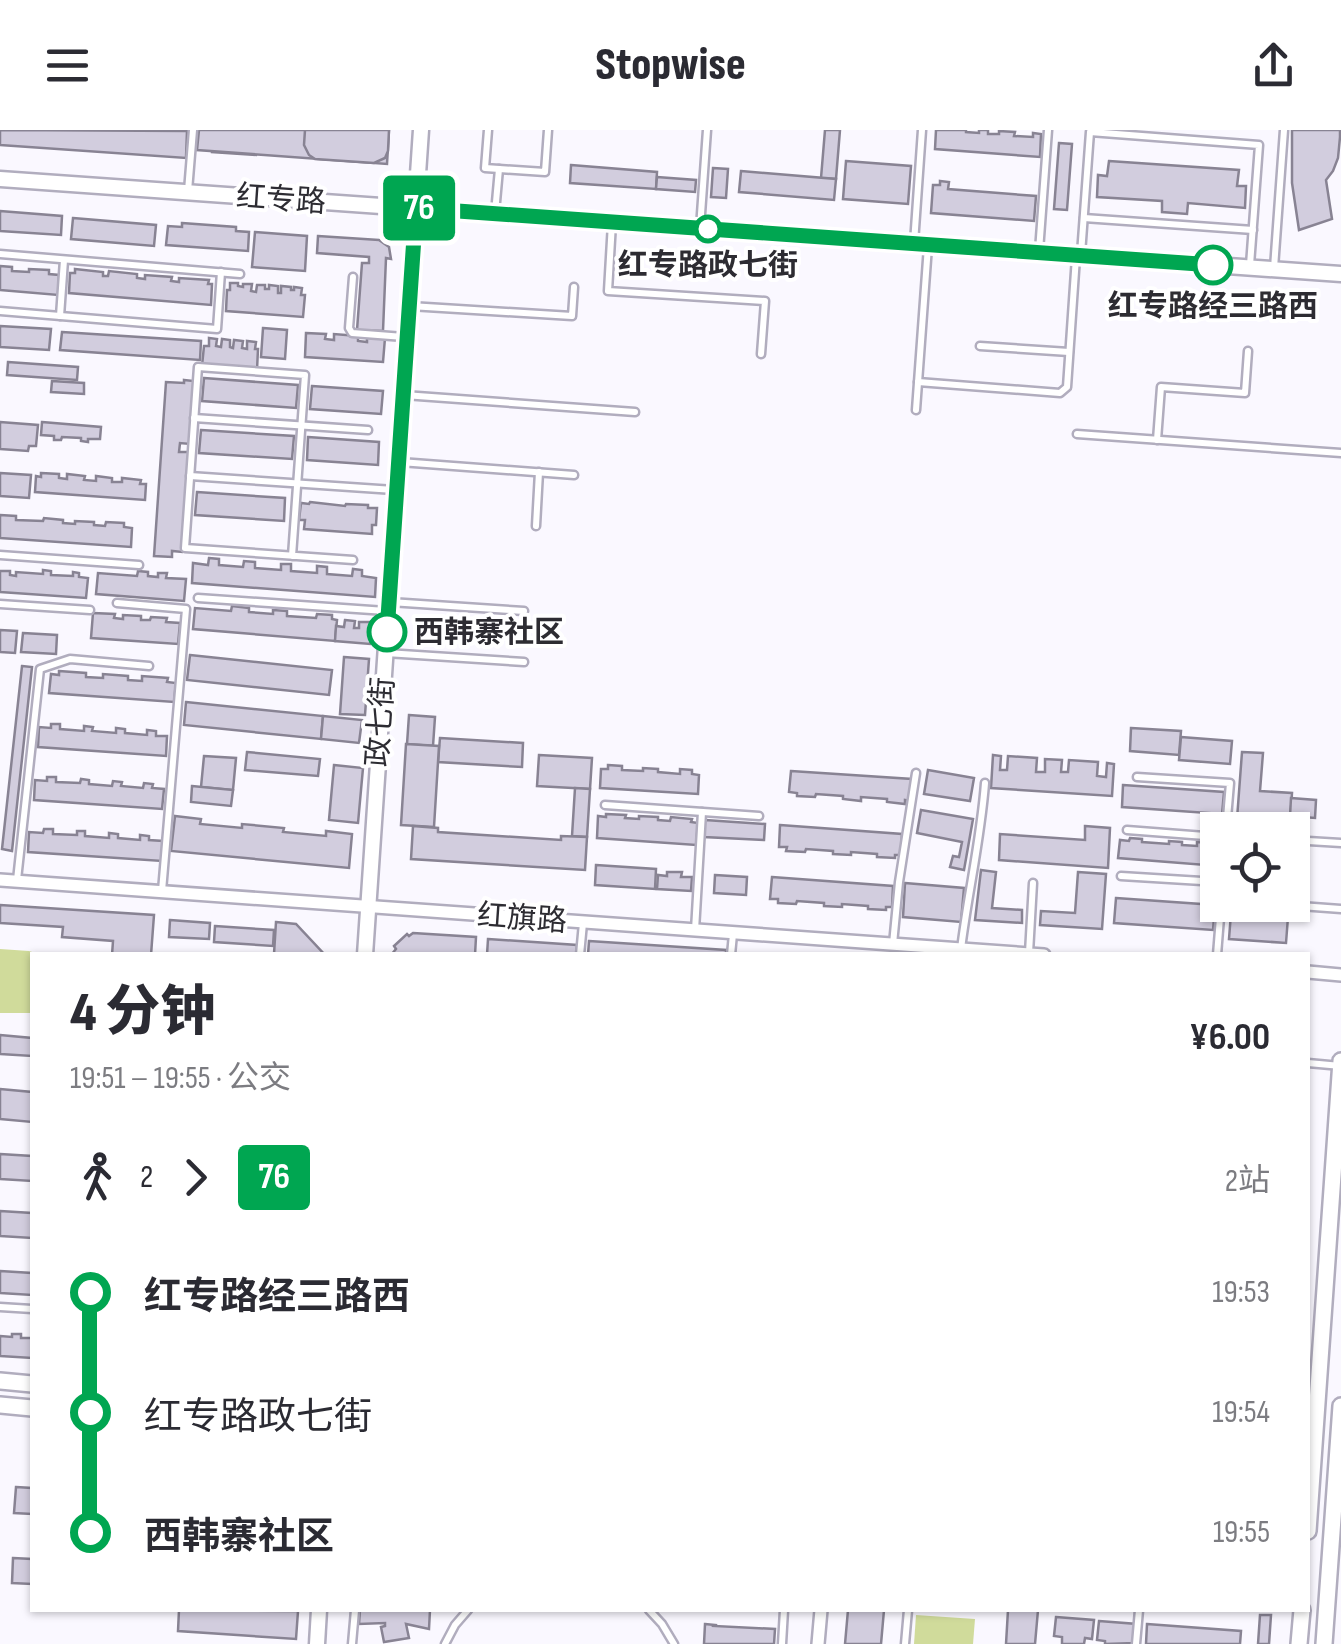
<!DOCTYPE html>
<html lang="zh">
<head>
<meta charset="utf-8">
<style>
	body { margin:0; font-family:"Sofia Sans Condensed","Noto Sans SC",sans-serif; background:#f7f7f7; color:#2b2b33; height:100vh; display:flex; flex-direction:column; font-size:38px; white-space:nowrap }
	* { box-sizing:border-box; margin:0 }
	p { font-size:32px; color:#7c7c81 }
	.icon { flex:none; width:55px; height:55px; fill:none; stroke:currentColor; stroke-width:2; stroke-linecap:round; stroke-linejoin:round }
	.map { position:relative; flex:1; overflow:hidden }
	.sheet { position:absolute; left:30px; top:822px; width:1280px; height:660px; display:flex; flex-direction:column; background:#fff; border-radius:0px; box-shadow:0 2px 8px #0004 }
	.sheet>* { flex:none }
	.badge { padding:0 20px; border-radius:8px; font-size:35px; line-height:65px }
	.buttons { position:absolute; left:1200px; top:682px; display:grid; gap:20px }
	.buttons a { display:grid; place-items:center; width:110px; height:110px; border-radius:0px; background:#fff; box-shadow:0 2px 8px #0004; font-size:50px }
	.map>.badge { position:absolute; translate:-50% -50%; box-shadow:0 0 0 5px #fff }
	.legs { display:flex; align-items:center; gap:15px; height:110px; padding:0 40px; font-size:32px }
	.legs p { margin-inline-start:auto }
	.head { display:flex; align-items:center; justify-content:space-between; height:170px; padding:0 40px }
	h1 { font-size:55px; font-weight:800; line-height:75px }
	ul { padding:0 40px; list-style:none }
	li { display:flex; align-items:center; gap:35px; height:120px; font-size:38px }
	li i { display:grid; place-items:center; width:15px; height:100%; margin:0 12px; background:currentColor }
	li i::after { content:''; width:25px; height:25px; margin:-12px; border:8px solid; border-radius:50%; background:#fff }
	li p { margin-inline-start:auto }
	li:first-child i { background:linear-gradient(#0000 50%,currentColor 0) }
	li:last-child i { background:linear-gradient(currentColor 50%,#0000 0) }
	header { display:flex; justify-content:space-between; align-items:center; height:130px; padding:0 40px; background:#fff; font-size:45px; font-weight:800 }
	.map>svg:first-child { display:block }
	.green { fill:#d0db9b }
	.building { fill:#d2cdde; stroke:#888393; stroke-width:2.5 }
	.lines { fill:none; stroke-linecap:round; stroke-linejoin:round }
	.service-casing { stroke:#b1adbe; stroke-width:11 }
	.minor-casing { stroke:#b1adbe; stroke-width:16 }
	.tertiary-casing { stroke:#b1adbe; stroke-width:19 }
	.secondary-casing { stroke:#b1adbe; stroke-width:20 }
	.service { stroke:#fff; stroke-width:6 }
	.minor { stroke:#fff; stroke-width:11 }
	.tertiary { stroke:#fff; stroke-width:14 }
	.secondary { stroke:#fff; stroke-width:15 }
	.line-1-casing { stroke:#fff; stroke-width:22 }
	.line-1 { stroke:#00a651; stroke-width:15 }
	.stop-1-dot { fill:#fff; stroke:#00a651; stroke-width:5 }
	.labels { text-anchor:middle; stroke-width:8; stroke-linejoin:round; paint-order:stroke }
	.street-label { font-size:30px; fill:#2d2c32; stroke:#fff }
	.stop-label { font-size:30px; font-weight:bold; fill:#2d2c32; stroke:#fff }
</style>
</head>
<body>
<header><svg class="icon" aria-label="menu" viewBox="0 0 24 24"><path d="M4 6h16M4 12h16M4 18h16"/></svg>Stopwise<svg class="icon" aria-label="share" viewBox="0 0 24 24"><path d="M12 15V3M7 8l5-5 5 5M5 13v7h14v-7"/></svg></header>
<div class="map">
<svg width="1341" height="1514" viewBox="0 0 1341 1514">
	<rect width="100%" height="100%" fill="#faf8ff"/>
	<g class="green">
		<path d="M0,819L29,821L42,825H32V883H0Z"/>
		<path d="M916,1485L975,1489L973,1514H914Z"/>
	</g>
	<g class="building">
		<path d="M0,0L187,1L186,28L0,15Z"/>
		<path d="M199,0H273L272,11L264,19L257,21L256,25L212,22V18L205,15L201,6L198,5Z"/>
		<path d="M199,0H389L387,34L197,20Z"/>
		<path d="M305,0H389L388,21L385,28L374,33L315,29L309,25L304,15Z"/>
		<path d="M825,0H840L836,49L821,48Z"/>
		<path d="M936,0H966V2L979,3V0H988V4H999V1L1015,2L1014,6L1033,7V3L1041,4L1040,27L935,19Z"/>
		<path d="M1292,0H1340V7L1338,28L1333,41L1326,50L1332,89L1299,100L1292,53Z"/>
		<path d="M1059,13L1072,14L1067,80L1054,79Z"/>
		<path d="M846,31L911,36L908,74L843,69Z"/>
		<path d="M1109,31L1239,40L1237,56H1246L1245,78L1188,73L1187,84L1162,82V71L1097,67L1098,45L1107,46Z"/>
		<path d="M571,35L657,42L656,59L570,53Z"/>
		<path d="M713,38L728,39L726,68L711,67Z"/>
		<path d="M741,41L836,49L834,70L739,62Z"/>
		<path d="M657,47L696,50L695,62L656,59Z"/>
		<path d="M940,51L949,52L948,59L1036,66L1034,91L931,83L933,55H940Z"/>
		<path d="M0,81L62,86L61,105L0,101Z"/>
		<path d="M73,88L156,95L154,116L71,109Z"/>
		<path d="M182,93L236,97V101L249,102L248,121L166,115L168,96L182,97Z"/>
		<path d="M255,102L307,106L305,141L252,137Z"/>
		<path d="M318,106L379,110L389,117L391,129L386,128L383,201L357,200L362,133H369V127L317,123Z"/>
		<path d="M0,136L12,137V141L29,142V139L49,140V144L59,145L58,165L0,160Z"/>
		<path d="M75,139L103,142V146H108L109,141L137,144V148L145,149V145L172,147L171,151L179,152V148L209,150L208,154H212L211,175L69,163L70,143H75Z"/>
		<path d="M230,153H238V156L243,157V154H252L251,161L256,162L257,155H265V159H269V155L278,156V163H281V156L291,157V160H294V157L302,158L301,165H305L303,187L226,181L227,160H230Z"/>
		<path d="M0,196L51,199L49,220L0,217Z"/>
		<path d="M263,198L287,200L285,229L261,227Z"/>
		<path d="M62,202L201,211L200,230L60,220Z"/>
		<path d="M306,203L326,204L325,209L334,210V204L358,206V211L367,212V207L385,208L383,232L305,227Z"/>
		<path d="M209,208L217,209L216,216L221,217L222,209L230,210V217L233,218L234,210L243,211L242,218L247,219V211L256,212L255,219H258L257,240L202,236L204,216H209Z"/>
		<path d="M8,232L78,237L77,250L7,245Z"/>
		<path d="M204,248L298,255L296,278L202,271Z"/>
		<path d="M184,250L194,251L190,314L180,313L179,322H189L182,422L172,421V427L154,426L166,252L184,253Z"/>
		<path d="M52,251L84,253V264L51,262Z"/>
		<path d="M312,256L383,261L381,284L310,279Z"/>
		<path d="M0,292L38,295L36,316H29L28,321L0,319Z"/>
		<path d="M42,292L101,297L100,309H88V312L81,311V308L62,307L61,310H54V306L41,305Z"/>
		<path d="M201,300L294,306L292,329L199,323Z"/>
		<path d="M308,307L379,312L378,335L307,330Z"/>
		<path d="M0,343L31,345L29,368L0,366Z"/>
		<path d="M41,343L59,344V348L67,349V344L85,346L84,350L96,351V346L112,348V352H122V348L141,350L140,354H146L145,370L35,362L36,346L41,347Z"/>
		<path d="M197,362L285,368L284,391L195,385Z"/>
		<path d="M310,372L345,376L346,374L368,375V378H377L376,395H372V404L304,399L305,390H299L301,373L309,374Z"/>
		<path d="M0,385L16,386V390L43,391L44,388L63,390V393L75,394V391L94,392V395L105,396L106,392L124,393V397L132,398L131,417L0,408Z"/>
		<path d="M209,428L219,429V435L243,437L244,431L255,432V438L281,440V434H291V441L317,443V436L327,437V444L352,446L353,439L362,440V446L376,448L375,467L192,453L193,433L208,435Z"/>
		<path d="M43,440L51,441V445L73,446V442L79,443V447L88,448L86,468L0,462V441H10V445L16,446V442L43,444Z"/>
		<path d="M138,441L148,442V446L158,447V443H167L166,448L186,449L184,471L96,464L98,443L137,446Z"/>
		<path d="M232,476L249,478V482L273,484V480L287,481V486L316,488L317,484L332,485V489L337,490L335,511L193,499L195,478L231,481Z"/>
		<path d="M93,483L115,484L114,488L123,489V485L141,486V490H150L151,487L167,488L166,492L180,493L178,514L91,508Z"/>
		<path d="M345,490L355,491L354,498H359V492H372L370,514L335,511L336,496L344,497Z"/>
		<path d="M0,500L17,501L15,523L0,522Z"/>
		<path d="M23,503L57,505L56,524L21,522Z"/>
		<path d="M190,525L332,540L329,565L187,550Z"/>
		<path d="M344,527L369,529L365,585L340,584Z"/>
		<path d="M22,536L32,537L12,721L2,719Z"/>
		<path d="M59,541L86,543V547L103,548V544L128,546V550L142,551V546L168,548L167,552L176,553L174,572L49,563L51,544L59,545Z"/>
		<path d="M186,572L323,586L321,609L184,595Z"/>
		<path d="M409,585L435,587L433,616L407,614Z"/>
		<path d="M323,586L362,590L359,613L321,609Z"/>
		<path d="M51,594H60V599L84,601V596L93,597L92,601L116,603V598L125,599V603L147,605V600L156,601V606H167L166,626L38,617L39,597L51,598Z"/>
		<path d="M1131,598L1181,601L1179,625L1130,621Z"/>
		<path d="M1181,607L1232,611L1230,634L1179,630Z"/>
		<path d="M440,608L523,613L522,637L438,632Z"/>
		<path d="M406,614L439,616L434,697L401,695Z"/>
		<path d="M247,622L320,629L318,646L245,640Z"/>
		<path d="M1242,622L1263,623L1260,661L1292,663L1290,693L1237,689Z"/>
		<path d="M539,625L592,628L590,659L537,656Z"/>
		<path d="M993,625L1001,626L1000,640H1007L1008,626L1037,628L1036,642H1045V629L1062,630L1061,642H1068L1069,630L1098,632L1097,646L1106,647L1107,633L1114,634L1112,666L991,658Z"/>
		<path d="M204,626L236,628L233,660L201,657Z"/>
		<path d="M334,635L363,638L358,693L329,690Z"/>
		<path d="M608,635L622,636V640L643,641V638L658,639V642L680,644V639L692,640V644L699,645L698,664L600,658L601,639H608Z"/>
		<path d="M928,640L974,648L970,671L924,664Z"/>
		<path d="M791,641L912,649L911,671L905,670V674L887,672V669L861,667V671L843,669V666L816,664L815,667L797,666V663L789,662Z"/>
		<path d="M47,647H56V652L80,653L81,649L89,650V654L112,656L113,651L122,652L121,656L143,658L144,653L153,654L152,658L164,659L162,679L34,670L35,650L47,651Z"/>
		<path d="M1123,655L1224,662L1222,684L1122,677Z"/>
		<path d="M192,656L233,660L231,676L191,672Z"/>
		<path d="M575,658L590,659L587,707L572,706Z"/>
		<path d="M1291,668L1316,670L1315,688L1290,686Z"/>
		<path d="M921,680L973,689L964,740L950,737L953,726L959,727L962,712L917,703Z"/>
		<path d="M606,684L626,685L625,688L639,689V686L658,687V690L670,691L671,687L692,689L691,692L698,693L696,715L597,708L598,686L606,687Z"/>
		<path d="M175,686L201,689L200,694L242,698V694L284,698L283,702L326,706V701L352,704L349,738L171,721Z"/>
		<path d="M705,690L765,694L764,710L704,707Z"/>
		<path d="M780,695L902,704L901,725H895V728L877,727V724L851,722V725L833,724V721L806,719L805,722L786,721L787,717H779Z"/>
		<path d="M413,696L438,698V702L561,710V706L587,707L585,740L411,729Z"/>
		<path d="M1085,696L1110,698L1108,738L999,730L1000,704L1085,710Z"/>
		<path d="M44,699H53V704L77,705V701H85V706L109,708V703L118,704V708L140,710V705L149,706V710L163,711L162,731L28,722L29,702L43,703Z"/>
		<path d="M1130,708L1142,709V712L1169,714V711L1182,712V715L1197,716V712L1209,713V717H1218V736L1118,728L1120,710L1129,711Z"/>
		<path d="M1292,716L1300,717L1297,766L1292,765Z"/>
		<path d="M596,735L656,739L655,759L595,755Z"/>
		<path d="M981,740L996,742L992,778L1022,780V793L975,790Z"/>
		<path d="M667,742H682L681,747H692L691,761L657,759L658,745L667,746Z"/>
		<path d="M1078,742L1106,744L1102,799L1040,795L1041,781L1075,783Z"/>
		<path d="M715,745L747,747L746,765L714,763Z"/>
		<path d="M772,747L893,756L892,777H886V780L868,779V776L842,774V777L824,776V773L797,771L796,774L778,773V769H770Z"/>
		<path d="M905,753L964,758L961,792L903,787Z"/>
		<path d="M1116,768L1215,775L1213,800L1114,793Z"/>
		<path d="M0,775L154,785L151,825H112L113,811L62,807L63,797L0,793Z"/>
		<path d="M1231,783L1288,787L1286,813L1229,809Z"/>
		<path d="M170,790L210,793L209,809L169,807Z"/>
		<path d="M276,792L296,794L325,825L274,824Z"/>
		<path d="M215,796L274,800L273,816L214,812Z"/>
		<path d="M413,803L476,807L475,825H391L396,819L394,816L407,804L409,806Z"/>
		<path d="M488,809L577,815L576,825H487Z"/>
		<path d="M589,811L726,820V825H588Z"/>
		<path d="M0,905L32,908V926L0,924Z"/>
		<path d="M0,959L32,962V992L0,989Z"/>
		<path d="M0,1024L32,1026V1051L0,1049Z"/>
		<path d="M0,1081L32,1083V1108L0,1106Z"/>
		<path d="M0,1141L32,1143V1165L0,1163Z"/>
		<path d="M12,1204H21V1208H32V1228L0,1226V1206L12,1207Z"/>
		<path d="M16,1357L32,1358V1384L14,1383Z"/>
		<path d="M13,1428L32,1429V1454L12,1453Z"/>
		<path d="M179,1480L298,1481L296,1509L178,1501Z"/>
		<path d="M360,1480H430L429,1499L406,1494L409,1508L384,1512L381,1497L385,1496V1493L359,1494Z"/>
		<path d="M848,1480H884L881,1514H845Z"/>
		<path d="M1008,1480H1038L1035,1514H1006Z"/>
		<path d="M1260,1485H1271L1269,1514H1258Z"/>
		<path d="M1056,1487L1094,1490L1092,1509L1085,1508L1084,1514H1062V1507L1054,1506Z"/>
		<path d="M1099,1491L1137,1494L1135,1513L1105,1514V1511L1097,1510Z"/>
		<path d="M705,1494L715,1495L714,1496L775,1499L774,1514H704Z"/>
		<path d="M1147,1494L1241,1501L1240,1514H1146Z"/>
	</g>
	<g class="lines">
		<g class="service-casing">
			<g id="service">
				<path d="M488,0L485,38L545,42L548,0"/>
				<path d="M188,61L193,0"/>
				<path d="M495,83L499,39"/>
				<path d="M1084,88L1253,100"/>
				<path d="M612,93L608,161L765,171L761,224"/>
				<path d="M700,98L707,0"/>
				<path d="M914,113L922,0"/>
				<path d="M1039,121L1048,0"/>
				<path d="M0,124L240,144"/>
				<path d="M1081,124L1090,2L1259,15L1250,135"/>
				<path d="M1274,138L1284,0"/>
				<path d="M353,147L349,198L352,203L404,207"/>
				<path d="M410,176L572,186L574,157"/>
				<path d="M0,181L217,199L221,142"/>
				<path d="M60,186L64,130"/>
				<path d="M980,216L1069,222"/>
				<path d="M918,252L1060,263L1067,257L1076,127"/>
				<path d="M404,265L635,282"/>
				<path d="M916,280L928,116"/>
				<path d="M194,288L368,300"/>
				<path d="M1077,304L1341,323"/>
				<path d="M1157,310L1161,257L1245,263L1248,221"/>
				<path d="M400,332L574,345"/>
				<path d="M190,346L394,360"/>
				<path d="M536,396L539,342"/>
				<path d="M0,425L139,435"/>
				<path d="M292,426L305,245L198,237L185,418L353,430"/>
				<path d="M198,468L386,481"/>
				<path d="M390,472L524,481"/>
				<path d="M117,473L186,479L162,761"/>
				<path d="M0,474L90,480"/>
				<path d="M386,523L524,532"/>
				<path d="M1137,647L1230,653L1226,700"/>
				<path d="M605,675L759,686"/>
				<path d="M1127,700L1218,707"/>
				<path d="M1292,710L1341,713"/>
				<path d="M1121,746L1218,752"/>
				<path d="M17,750L40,539L70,529L149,536"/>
				<path d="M1287,775L1341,779"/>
				<path d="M695,800L702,682"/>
				<path d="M893,814L899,752L916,643"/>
				<path d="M961,819C968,763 981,708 985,653"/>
				<path d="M1029,823L1033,753"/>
				<path d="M580,825L583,793"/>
				<path d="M731,825L733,804"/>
				<path d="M1217,825L1221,775"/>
				<path d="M1308,933L1341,936"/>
				<path d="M0,1177L32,1179"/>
				<path d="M649,1480L662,1494L674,1514"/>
				<path d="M352,1514L355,1480"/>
				<path d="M445,1514L455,1495L468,1480"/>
				<path d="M782,1514L784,1480"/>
				<path d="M905,1514L908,1480"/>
				<path d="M1136,1514L1139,1480"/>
			</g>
		</g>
		<g class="minor-casing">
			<g id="minor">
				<path d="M0,750L1044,825"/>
				<path d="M1308,842L1341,845"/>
				<path d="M818,1514L821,1480"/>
			</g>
		</g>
		<g class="tertiary-casing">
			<g id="tertiary">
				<path d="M0,49L1341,144"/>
				<path d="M365,825L421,0"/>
				<path d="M317,1514L319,1480"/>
			</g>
		</g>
		<g class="secondary-casing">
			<g id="secondary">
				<path d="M0,1251L32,1254"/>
				<path d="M0,1275L32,1278"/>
				<path d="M1308,1401L1341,931"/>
				<path d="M1299,1514L1302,1480"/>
				<path d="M1324,1514L1341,1276"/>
			</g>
		</g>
		<use href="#service" class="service"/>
		<use href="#minor" class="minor"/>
		<use href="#tertiary" class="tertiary"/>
		<use href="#secondary" class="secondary"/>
	</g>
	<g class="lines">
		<g class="line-1-casing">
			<path id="line-1" d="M387,502L416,78L1213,135"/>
		</g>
		<use href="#line-1" class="line-1"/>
	</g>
	<g class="stop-1-dot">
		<circle cx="708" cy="99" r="12"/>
		<circle cx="1213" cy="135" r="18"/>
		<circle cx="387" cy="502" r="18"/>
	</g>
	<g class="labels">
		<g class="street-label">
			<text transform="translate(281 69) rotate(4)" y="10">红专路</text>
			<text transform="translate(380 592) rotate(-86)" y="10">政七街</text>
			<text transform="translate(522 788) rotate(4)" y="10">红旗路</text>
		</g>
		<g class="stop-label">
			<text x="708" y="145">红专路政七街</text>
			<text x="1213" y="186">红专路经三路西</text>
			<text x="414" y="512" text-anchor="start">西韩寨社区</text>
		</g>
	</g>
</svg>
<div class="buttons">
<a><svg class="icon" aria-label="locate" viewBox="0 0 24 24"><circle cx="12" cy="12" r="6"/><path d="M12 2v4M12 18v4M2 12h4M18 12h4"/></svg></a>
</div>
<b class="badge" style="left:419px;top:78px;background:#00a651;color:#fff">76</b>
<section class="sheet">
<div class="head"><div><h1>4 分钟</h1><p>19:51 – 19:55 · 公交</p></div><b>¥6.00</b></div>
<div class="legs"><svg class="icon" aria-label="walk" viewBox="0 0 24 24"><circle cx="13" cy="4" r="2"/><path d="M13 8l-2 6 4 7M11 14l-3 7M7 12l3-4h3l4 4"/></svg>2<svg class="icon" aria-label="forward" viewBox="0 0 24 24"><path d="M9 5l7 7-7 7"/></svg><b class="badge" style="background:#00a651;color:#fff">76</b><p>2站</p></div>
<ul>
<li><i style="color:#00a651"></i><b>红专路经三路西</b><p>19:53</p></li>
<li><i style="color:#00a651"></i><span>红专路政七街</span><p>19:54</p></li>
<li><i style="color:#00a651"></i><b>西韩寨社区</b><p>19:55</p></li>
</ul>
</section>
</div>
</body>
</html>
